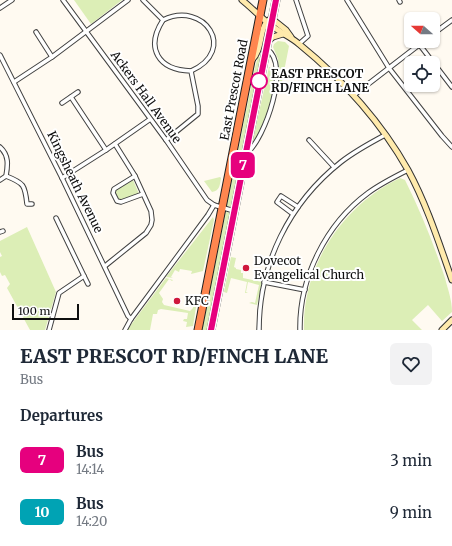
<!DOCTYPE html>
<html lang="en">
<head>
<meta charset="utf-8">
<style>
	body { margin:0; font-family:Merriweather,serif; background:#f2f2f3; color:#1f2937; height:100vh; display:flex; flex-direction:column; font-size:15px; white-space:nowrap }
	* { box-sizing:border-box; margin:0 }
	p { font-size:13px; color:#747a83 }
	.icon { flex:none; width:22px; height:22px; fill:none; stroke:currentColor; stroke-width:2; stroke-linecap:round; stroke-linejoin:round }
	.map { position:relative; height:330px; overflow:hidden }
	.panel { display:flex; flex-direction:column; background:#fff; flex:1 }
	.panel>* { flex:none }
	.badge { padding:0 8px; border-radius:6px; font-size:14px; line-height:26px }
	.needle { width:26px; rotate:291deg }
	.controls { position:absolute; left:404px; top:12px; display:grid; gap:8px }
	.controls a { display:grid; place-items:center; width:36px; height:36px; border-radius:6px; background:#fff; box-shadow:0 1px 3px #0004; font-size:20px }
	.scale { position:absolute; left:12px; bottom:10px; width:67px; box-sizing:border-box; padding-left:4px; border:2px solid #0f0f0f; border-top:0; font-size:11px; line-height:14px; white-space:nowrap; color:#0f0f0f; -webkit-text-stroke:3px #fff; paint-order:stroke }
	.map>.badge { position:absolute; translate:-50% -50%; box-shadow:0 0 0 2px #fff }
	h2 { padding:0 20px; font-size:15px; line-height:36px }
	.round { display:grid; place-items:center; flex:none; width:42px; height:42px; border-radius:6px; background:#f2f2f3 }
	.head { display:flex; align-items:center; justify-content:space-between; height:68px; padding:0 20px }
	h1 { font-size:19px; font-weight:800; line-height:30px }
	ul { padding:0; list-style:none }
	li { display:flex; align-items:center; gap:12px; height:52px; padding:0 20px }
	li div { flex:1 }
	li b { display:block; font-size:15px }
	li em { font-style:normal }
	li .badge { min-width:44px; font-weight:700; text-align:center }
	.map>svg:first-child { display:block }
	.green { fill:#dceeb6 }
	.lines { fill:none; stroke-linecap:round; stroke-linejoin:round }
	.street-casing { stroke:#424242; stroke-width:5.5 }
	.secondary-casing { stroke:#313131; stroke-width:7 }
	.highway-casing { stroke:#202020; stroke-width:9 }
	.street { stroke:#fff; stroke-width:3.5 }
	.secondary { stroke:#ffeaac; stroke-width:5 }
	.highway { stroke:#ff864f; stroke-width:7 }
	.line-casing { stroke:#fff; stroke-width:9 }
	.line { stroke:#e6007e; stroke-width:6 }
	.stop-dot { fill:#fff; stroke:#e6007e; stroke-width:2 }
	.poi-dot { fill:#cf183c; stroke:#fff; stroke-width:1.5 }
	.labels { text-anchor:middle; stroke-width:4; stroke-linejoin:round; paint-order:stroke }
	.stop-label { font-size:12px; font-weight:bold; fill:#0f0f0f; stroke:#fff; text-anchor:start }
	.street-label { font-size:12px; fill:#0f0f0f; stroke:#fff }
	.poi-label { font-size:12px; fill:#0f0f0f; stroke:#fff; text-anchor:start }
</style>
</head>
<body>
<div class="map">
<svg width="452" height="330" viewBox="0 0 452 330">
	<rect width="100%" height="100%" fill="#fffaf1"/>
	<g class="green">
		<path d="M74,0H122L91,24Z"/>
		<path d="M278,41L285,42L289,46L280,92L278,59L273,47L274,44Z"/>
		<path d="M258,57H261L232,206H227L255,67Z"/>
		<path d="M269,67H272C276,98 266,117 253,145L252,144Z"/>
		<path d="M220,177L221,178C220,184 220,191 212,192L204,181Z"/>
		<path d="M400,178L405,180C421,212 434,245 445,278C448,290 452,300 452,312L442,321L428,305L412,320L422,330H304C302,266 343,205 400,178Z"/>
		<path d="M133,180L139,194L120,200L117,199L115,193L116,190Z"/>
		<path d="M226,212L231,213L208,330H202Z"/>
		<path d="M213,217L214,220L203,271L191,274L192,271L180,269L179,272L175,270L171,277L173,278L166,277Z"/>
		<path d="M27,227L56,292L45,330H30L7,288L10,284L5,275L2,276L0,272V257L2,256L0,252V241Z"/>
		<path d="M231,257L236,258L234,267L236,268V269L241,270V273H243V278L262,282L257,305L249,303L252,302L255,303L259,285L248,282L246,292L248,293H245L247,282L231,278L227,293L224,292Z"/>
		<path d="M166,278L173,280L172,281L169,279L159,293L163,299L162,302L164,305L190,311L193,308L194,300L197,301L193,326L186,327L187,322L183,321L184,319H187L188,313L161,309L158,310L157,314H153L150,330H127Z"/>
	</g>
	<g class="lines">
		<g class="street-casing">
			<g id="street">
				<path d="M63,0L166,140L207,200L214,205"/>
				<path d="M143,0L163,20C145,48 158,70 191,71L198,106V114L166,140"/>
				<path d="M296,0L308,36L299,44"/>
				<path d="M347,0L389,68L442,136L452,147"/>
				<path d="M399,0L400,2"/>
				<path d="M0,8L12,0"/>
				<path d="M163,20C204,0 238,50 191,71"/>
				<path d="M36,32L52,57"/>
				<path d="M433,34L452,20"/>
				<path d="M419,44L452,87"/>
				<path d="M0,55L62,178L128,316L131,319"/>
				<path d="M14,82L52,57L128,0"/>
				<path d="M354,95L424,41"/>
				<path d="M71,97L106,150"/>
				<path d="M62,103L78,92"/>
				<path d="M309,140L334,167"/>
				<path d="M0,147C9,155 8,165 6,176L0,180"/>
				<path d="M247,153C265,138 291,65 267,49"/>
				<path d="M6,176C24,183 25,185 27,204H32"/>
				<path d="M135,176L114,189L113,193L117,201L121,202L143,194"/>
				<path d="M62,178L106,150L149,120"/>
				<path d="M293,214L277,202L281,196L298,207"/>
				<path d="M0,232L3,231"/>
				<path d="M105,266L146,233L151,225L152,220L151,211L135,176L115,144"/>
				<path d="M84,276L88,284"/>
				<path d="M264,282L305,290"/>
				<path d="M49,330L59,293L84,276L56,218"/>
				<path d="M125,330L131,319L208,215L214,205L234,211"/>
				<path d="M259,330C259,264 289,203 341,162C355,151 370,143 385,135"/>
				<path d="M300,330C299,278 326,224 368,193C380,184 394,177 408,170"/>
			</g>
		</g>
		<g class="secondary-casing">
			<g id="secondary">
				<path d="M242,0C252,8 261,18 272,26C281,33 291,37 299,44C342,79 381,122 408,170C427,205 439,243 452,280"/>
				<path d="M271,18L286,30L291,37"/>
				<path d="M268,41L273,37L283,34"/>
				<path d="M251,61C264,49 258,28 269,20"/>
				<path d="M442,330L452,320"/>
			</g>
		</g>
		<g class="highway-casing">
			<g id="highway">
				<path d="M198,330L263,0"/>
				<path d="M211,330L276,0"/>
			</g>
		</g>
		<use href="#street" class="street"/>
		<use href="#secondary" class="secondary"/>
		<use href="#highway" class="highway"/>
	</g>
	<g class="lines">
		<g class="line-casing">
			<path id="line" d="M211,330L276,0"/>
		</g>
		<use href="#line" class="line"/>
	</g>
	<circle class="stop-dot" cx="259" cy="81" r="8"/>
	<g class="poi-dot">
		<circle cx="246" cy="268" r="4"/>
		<circle cx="177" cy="301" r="4"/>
	</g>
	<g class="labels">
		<g class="stop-label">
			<text x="271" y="78">EAST PRESCOT<tspan x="271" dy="14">RD/FINCH LANE</tspan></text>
		</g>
		<g class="street-label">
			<text transform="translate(234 90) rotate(-79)" y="4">East Prescot Road</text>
			<text transform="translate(146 97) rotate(54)" y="4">Ackers Hall Avenue</text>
			<text transform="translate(75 182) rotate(64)" y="4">Kingsheath Avenue</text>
		</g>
		<g class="poi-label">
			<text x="254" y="265">Dovecot<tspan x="254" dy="14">Evangelical Church</tspan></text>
			<text x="185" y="305">KFC</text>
		</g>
	</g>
</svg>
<div class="controls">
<a><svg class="needle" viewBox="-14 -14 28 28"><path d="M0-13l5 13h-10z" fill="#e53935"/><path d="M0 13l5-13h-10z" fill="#747a83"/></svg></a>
<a><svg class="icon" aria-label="locate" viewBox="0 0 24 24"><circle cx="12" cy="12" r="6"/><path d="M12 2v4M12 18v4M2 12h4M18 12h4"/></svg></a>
</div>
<div class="scale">100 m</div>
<b class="badge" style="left:243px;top:165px;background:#e6007e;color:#fff">7</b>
</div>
<section class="panel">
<div class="head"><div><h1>EAST PRESCOT RD/FINCH LANE</h1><p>Bus</p></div><a class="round"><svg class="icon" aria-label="heart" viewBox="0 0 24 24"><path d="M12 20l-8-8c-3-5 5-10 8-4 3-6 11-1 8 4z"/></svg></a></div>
<h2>Departures</h2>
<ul>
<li><span class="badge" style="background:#e6007e;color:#fff">7</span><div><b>Bus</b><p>14:14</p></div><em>3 min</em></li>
<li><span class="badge" style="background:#00a3b4;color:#fff">10</span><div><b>Bus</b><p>14:20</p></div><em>9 min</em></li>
</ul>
</section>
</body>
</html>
